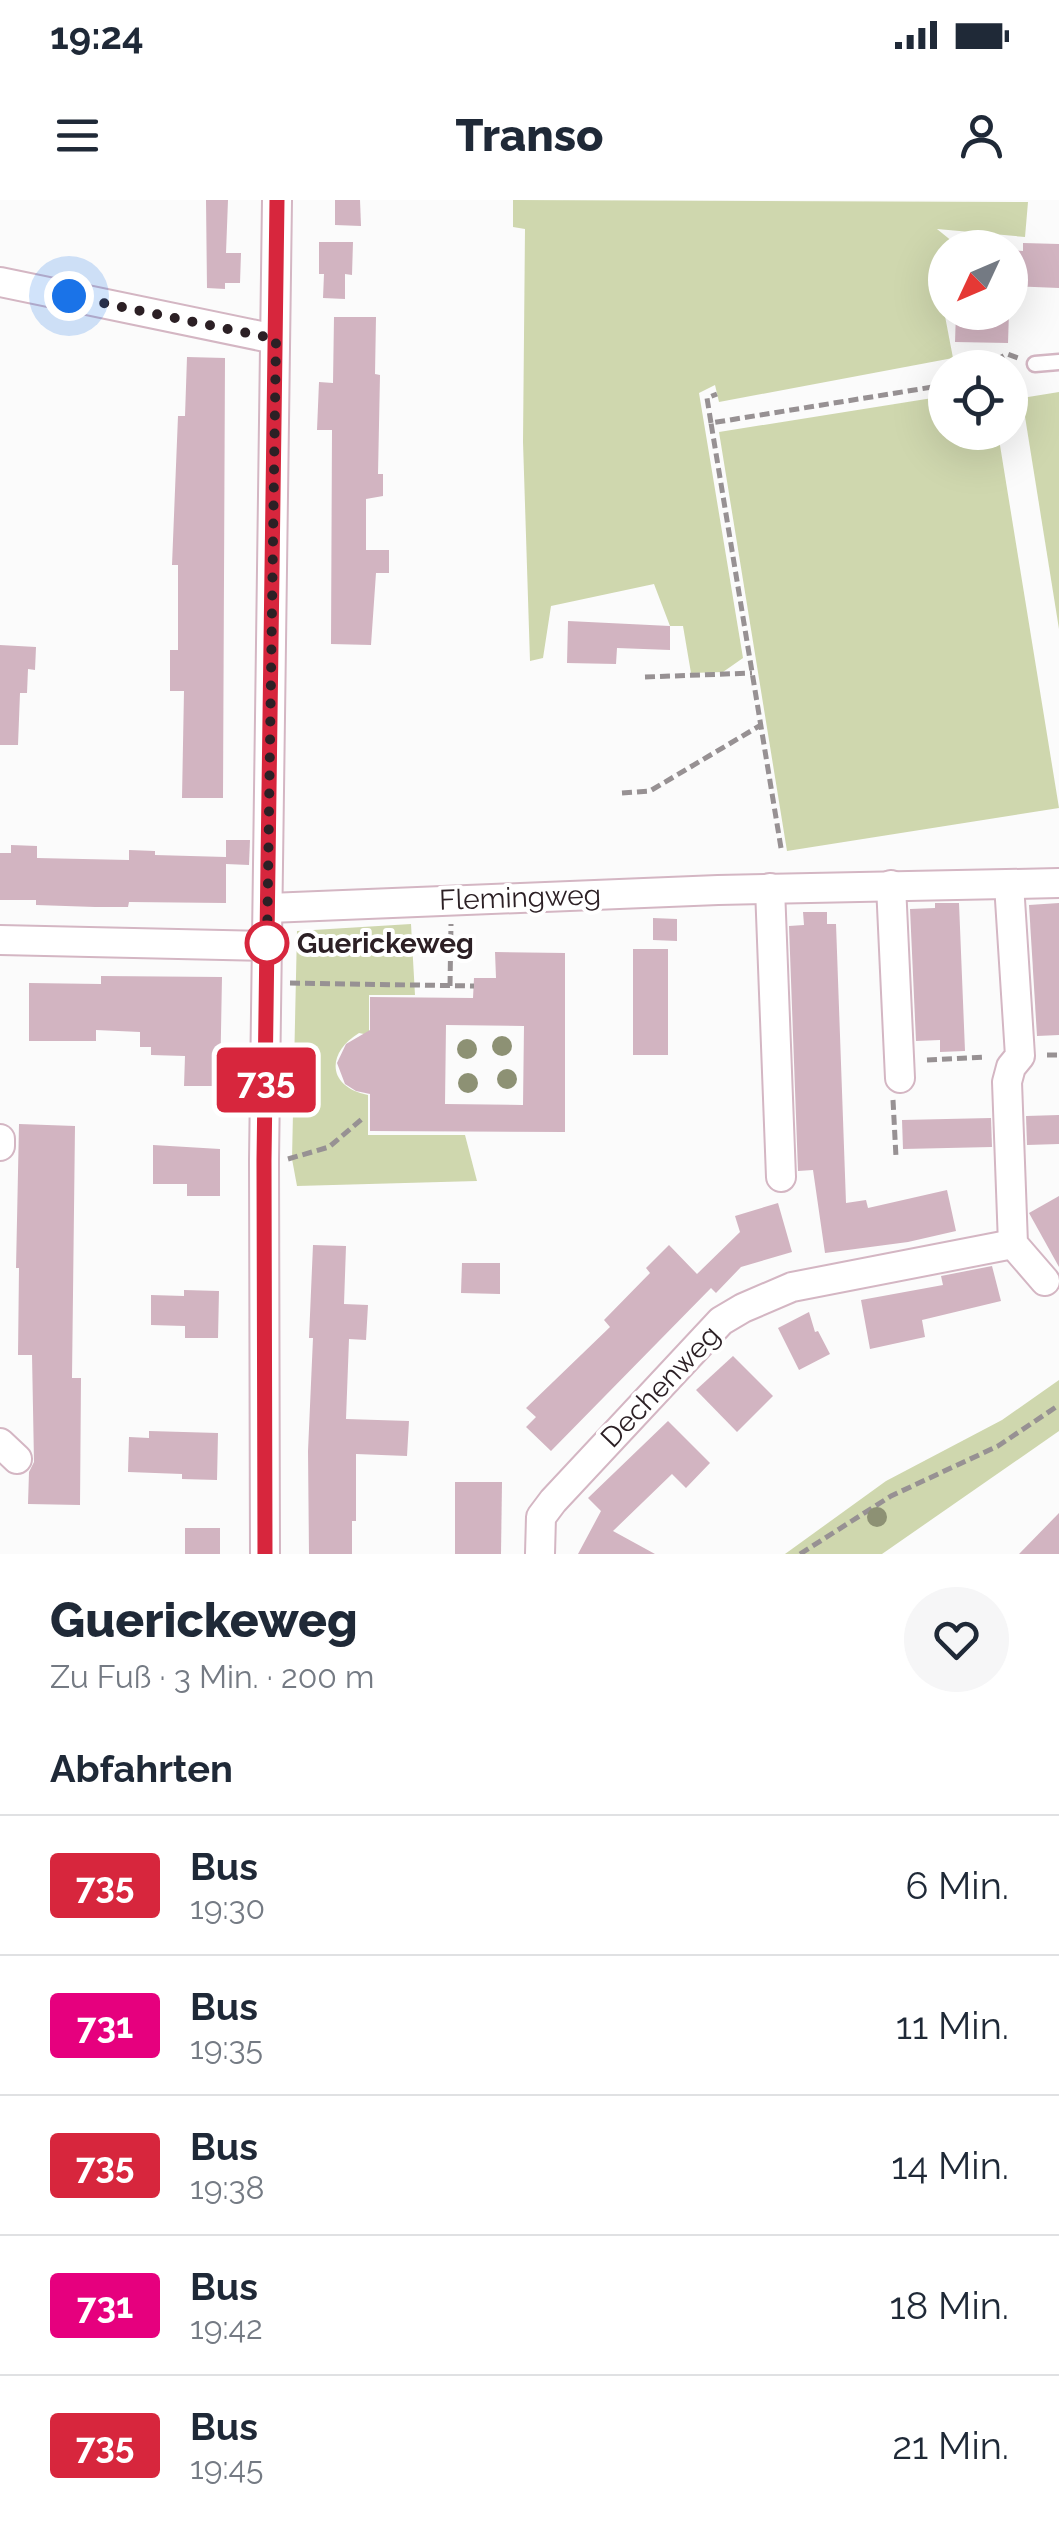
<!DOCTYPE html>
<html lang="de">
<head>
<meta charset="utf-8">
<style>
	body { margin:0; font-family:Raleway,sans-serif; background:#f6f6f7; color:#1f2937; height:100vh; display:flex; flex-direction:column; font-size:38px; white-space:nowrap }
	* { box-sizing:border-box; margin:0 }
	p { font-size:32px; color:#747a83 }
	.icon { flex:none; width:55px; height:55px; fill:none; stroke:currentColor; stroke-width:2; stroke-linecap:round; stroke-linejoin:round }
	.map { position:relative; height:1354px; overflow:hidden }
	.panel { display:flex; flex-direction:column; background:#fff; flex:1 }
	.panel>* { flex:none }
	.badge { padding:0 20px; border-radius:8px; font-size:35px; line-height:65px }
	.needle { width:65px; rotate:226deg }
	.controls { position:absolute; left:928px; top:30px; display:grid; gap:20px }
	.controls a { display:grid; place-items:center; width:100px; height:100px; border-radius:50%; background:#fff; box-shadow:0 10px 40px #0002; font-size:50px }
	.you { position:absolute; width:50px; height:50px; margin:-25px; border:8px solid #fff; border-radius:50%; background:#1a73e8; box-shadow:0 0 0 15px #1a73e833 }
	.map>.badge { position:absolute; translate:-50% -50%; box-shadow:0 0 0 5px #fff }
	h2 { padding:0 50px; font-size:38px; line-height:90px }
	.round { display:grid; place-items:center; flex:none; width:105px; height:105px; border-radius:52px; background:#f6f6f7 }
	.headline { display:flex; align-items:center; justify-content:space-between; height:170px; padding:0 50px }
	h1 { font-size:48px; font-weight:800; line-height:75px }
	ul { padding:0; list-style:none }
	li { display:flex; align-items:center; gap:30px; height:140px; padding:0 50px; border-top:2px solid #e0e1e3 }
	li div { flex:1 }
	li b { display:block; font-size:38px }
	li em { font-style:normal }
	li .badge { min-width:110px; font-weight:700; text-align:center }
	.status { display:flex; justify-content:space-between; align-items:center; height:70px; padding:0 50px; background:#fff; direction:ltr }
	.status svg { height:28px; fill:currentColor }
	header { display:flex; justify-content:space-between; align-items:center; height:130px; padding:0 50px; background:#fff; font-size:45px; font-weight:800 }
	.map>svg:first-child { display:block }
	.green { fill:#cfd7ae }
	.building { fill:#d2b4c1; fill-rule:evenodd }
	.lines { fill:none; stroke-linecap:round; stroke-linejoin:round }
	.service-casing { stroke:#d4b6c3; stroke-width:19 }
	.minor-casing { stroke:#d4b6c3; stroke-width:32 }
	.path { stroke:#979193; stroke-width:5; stroke-dasharray:10 5; stroke-linecap:butt }
	.service { stroke:#fff; stroke-width:14 }
	.minor { stroke:#fff; stroke-width:28 }
	.tree { fill:#8d9174 }
	.line-casing { stroke:#fff; stroke-width:22 }
	.line { stroke:#d7263d; stroke-width:15 }
	.walk { stroke:#2c2025; stroke-width:10; stroke-dasharray:0 18 }
	.stop-dot { fill:#fff; stroke:#d7263d; stroke-width:5 }
	.labels { text-anchor:middle; stroke-width:8; stroke-linejoin:round; paint-order:stroke }
	.street-label { font-size:28px; fill:#2c2025; stroke:#fff }
	.stop-label { font-size:28px; font-weight:bold; fill:#2c2025; stroke:#fff; text-anchor:start }
</style>
</head>
<body>
<div class="status"><b>19:24</b><svg viewBox="0 0 49 12"><path d="M0 12V9h3v3zM5 12V6h3v6zM10 12V3h3v9zM15 12V0h3v12zM26 1h20v11H26zM47 4h2v5h-2z"/></svg></div>
<header><svg class="icon" aria-label="menu" viewBox="0 0 24 24"><path d="M4 6h16M4 12h16M4 18h16"/></svg>Transo<svg class="icon" aria-label="person" viewBox="0 0 24 24"><circle cx="12" cy="8" r="4"/><path d="M4 21q1-7 8-7t8 7"/></svg></header>
<div class="map">
<svg width="1059" height="1354" viewBox="0 0 1059 1354">
	<rect width="100%" height="100%" fill="#fbfbfb"/>
	<g class="green">
		<path d="M513,0L1028,2L1025,37L937,29L953,42L950,47L945,48V55L936,69L953,158L719,202L715,185L699,193L743,458L723,472L691,473L683,426H670L654,384L551,406L543,458L530,461L523,242L525,29L513,27Z"/>
		<path d="M1059,192V429L1022,198Z"/>
		<path d="M945,196V232L998,233L1059,608L787,651L719,232Z"/>
		<path d="M411,724L415,795H369V835L359,833C326,853 327,887 368,895V935H465L477,981L297,986L292,959L297,731Z"/>
		<path d="M1059,1180V1231L882,1354H785L886,1281L1002,1220Z"/>
	</g>
	<g class="building">
		<path d="M206,0H228L226,53H241L240,83H225V89L207,88Z"/>
		<path d="M335,0H360L361,26L335,25Z"/>
		<path d="M319,42H353L352,75L345,74V99L323,98L324,74H319Z"/>
		<path d="M1023,43L1059,44V88L1010,86V50L1023,51Z"/>
		<path d="M956,112H1009L1008,143L955,142Z"/>
		<path d="M334,117H376L375,174L380,175L378,274H383V296L366,299V350H389V373H376L371,445L331,444L332,230H317L319,182L333,183Z"/>
		<path d="M187,157L225,158L223,598H182L184,491H170V450H178V365H172L178,216H185Z"/>
		<path d="M568,421L670,426V450L617,448L616,464L567,463Z"/>
		<path d="M0,445L36,447L35,470L28,469L27,493H20L18,545H0Z"/>
		<path d="M226,640H250L249,665L226,664Z"/>
		<path d="M11,645L37,646V658L129,660V650L155,651V655L226,657V703L129,702L128,707H95L36,705V700H0V653H11Z"/>
		<path d="M935,703H959L965,851L940,852V840L916,841L910,709L935,708Z"/>
		<path d="M1059,703V835L1037,836L1029,705Z"/>
		<path d="M803,712H827V724H836L846,1003L866,1000L868,1008L947,990L956,1031L908,1042L825,1053L813,970L798,971L789,726L804,725Z"/>
		<path d="M653,718L677,719V741L653,740Z"/>
		<rect x="633" y="749" width="35" height="106"/>
		<path d="M495,752L565,753V932L370,931V894L356,891L345,884L337,863L346,844L370,830V797L473,798L474,778H496ZM446,825L524,826L523,905L445,904Z"/>
		<path d="M101,776L222,777L220,886H184L185,856L151,855V847H140V832L96,830V841H29V783L101,784Z"/>
		<path d="M1059,915V944L1027,945L1026,916Z"/>
		<path d="M991,918L992,947L903,949L902,920Z"/>
		<path d="M19,924L75,926L72,1178H81L80,1305L28,1304L29,1272L34,1262L32,1155H18L19,1068H16Z"/>
		<path d="M153,945L220,949V996H187V984H153Z"/>
		<path d="M1059,996V1067L1029,1013Z"/>
		<path d="M778,1003L792,1052L741,1067L716,1093L711,1088L551,1251L526,1227L536,1217L526,1208L610,1127L604,1120L650,1073L646,1068L669,1045L697,1074L740,1032L735,1016Z"/>
		<path d="M313,1045L346,1046L344,1104L368,1105L366,1140L349,1139L346,1219L409,1221L407,1256L356,1254V1321H352V1354H309L308,1251L313,1138H309Z"/>
		<path d="M462,1063H500V1094L461,1093Z"/>
		<path d="M992,1066L1001,1101L922,1120L925,1137L870,1149L861,1100L943,1085L941,1076Z"/>
		<path d="M184,1090L219,1091L218,1138H185V1126L151,1125V1095L184,1096Z"/>
		<path d="M809,1112L815,1132L818,1131L830,1154L799,1170L778,1128Z"/>
		<path d="M733,1156L773,1196L737,1232L696,1190Z"/>
		<path d="M668,1221L710,1263L686,1288L672,1274L613,1331L655,1354H578L601,1311L588,1298Z"/>
		<path d="M149,1231L218,1233L217,1280L182,1279V1274L128,1272L129,1237L149,1238Z"/>
		<path d="M455,1282H502L501,1354H455Z"/>
		<path d="M1059,1313V1354H1019Z"/>
		<rect x="185" y="1328" width="35" height="26"/>
	</g>
	<g class="lines">
		<g class="service-casing">
			<path id="service" d="M1035,164L1059,162"/>
		</g>
		<g class="minor-casing">
			<g id="minor">
				<path d="M0,82L275,139"/>
				<path d="M1009,684L1020,856L1011,867L1007,882L1013,1044L1045,1081"/>
				<path d="M891,685L900,878"/>
				<path d="M770,688L781,977"/>
				<path d="M269,708L718,690L1059,683"/>
				<path d="M0,740L267,746"/>
				<path d="M0,946V939"/>
				<path d="M0,1243L17,1259"/>
				<path d="M265,1354L264,960L277,0"/>
				<path d="M540,1354L541,1317L553,1301L721,1121L743,1108L792,1087L1013,1044"/>
			</g>
		</g>
		<g class="path">
			<path d="M982,168L1007,154L1018,158"/>
			<path d="M711,223L707,198L717,194"/>
			<path d="M645,477L752,473"/>
			<path d="M622,593L650,591L761,525"/>
			<path d="M781,648L711,223L945,185"/>
			<path d="M290,783L474,786"/>
			<path d="M450,786L451,724"/>
			<path d="M1047,855H1059"/>
			<path d="M927,860L986,857"/>
			<path d="M893,900L896,957"/>
			<path d="M288,959L329,947L363,918"/>
			<path d="M800,1354L891,1296L998,1246L1059,1205"/>
		</g>
		<use href="#service" class="service"/>
		<use href="#minor" class="minor"/>
	</g>
	<g class="tree">
		<circle cx="502" cy="846" r="10"/>
		<circle cx="467" cy="849" r="10"/>
		<circle cx="507" cy="879" r="10"/>
		<circle cx="468" cy="883" r="10"/>
		<circle cx="877" cy="1317" r="10"/>
	</g>
	<g class="lines">
		<g class="line-casing">
			<path id="line" d="M265,1354L264,960L277,0"/>
		</g>
		<use href="#line" class="line"/>
		<path class="walk" d="M69,96L276,139L267,746V743"/>
	</g>
	<circle class="stop-dot" cx="267" cy="743" r="20"/>
	<g class="labels">
		<g class="street-label">
			<text transform="translate(520 697) rotate(-2)" y="10">Flemingweg</text>
			<text transform="translate(660 1186) rotate(-46)" y="10">Dechenweg</text>
		</g>
		<g class="stop-label">
			<text x="297" y="753">Guerickeweg</text>
		</g>
	</g>
</svg>
<div class="controls">
<a><svg class="needle" viewBox="-14 -14 28 28"><path d="M0-13l5 13h-10z" fill="#e53935"/><path d="M0 13l5-13h-10z" fill="#747a83"/></svg></a>
<a><svg class="icon" aria-label="locate" viewBox="0 0 24 24"><circle cx="12" cy="12" r="6"/><path d="M12 2v4M12 18v4M2 12h4M18 12h4"/></svg></a>
</div>
<div class="you" style="left:69px;top:96px"></div>
<b class="badge" style="left:266px;top:880px;background:#d7263d;color:#fff">735</b>
</div>
<section class="panel">
<div class="headline"><div><h1>Guerickeweg</h1><p>Zu Fuß · 3 Min. · 200 m</p></div><a class="round"><svg class="icon" aria-label="heart" viewBox="0 0 24 24"><path d="M12 20l-8-8c-3-5 5-10 8-4 3-6 11-1 8 4z"/></svg></a></div>
<h2>Abfahrten</h2>
<ul>
<li><span class="badge" style="background:#d7263d;color:#fff">735</span><div><b>Bus</b><p>19:30</p></div><em>6 Min.</em></li>
<li><span class="badge" style="background:#e6007e;color:#fff">731</span><div><b>Bus</b><p>19:35</p></div><em>11 Min.</em></li>
<li><span class="badge" style="background:#d7263d;color:#fff">735</span><div><b>Bus</b><p>19:38</p></div><em>14 Min.</em></li>
<li><span class="badge" style="background:#e6007e;color:#fff">731</span><div><b>Bus</b><p>19:42</p></div><em>18 Min.</em></li>
<li><span class="badge" style="background:#d7263d;color:#fff">735</span><div><b>Bus</b><p>19:45</p></div><em>21 Min.</em></li>
</ul>
</section>
</body>
</html>
